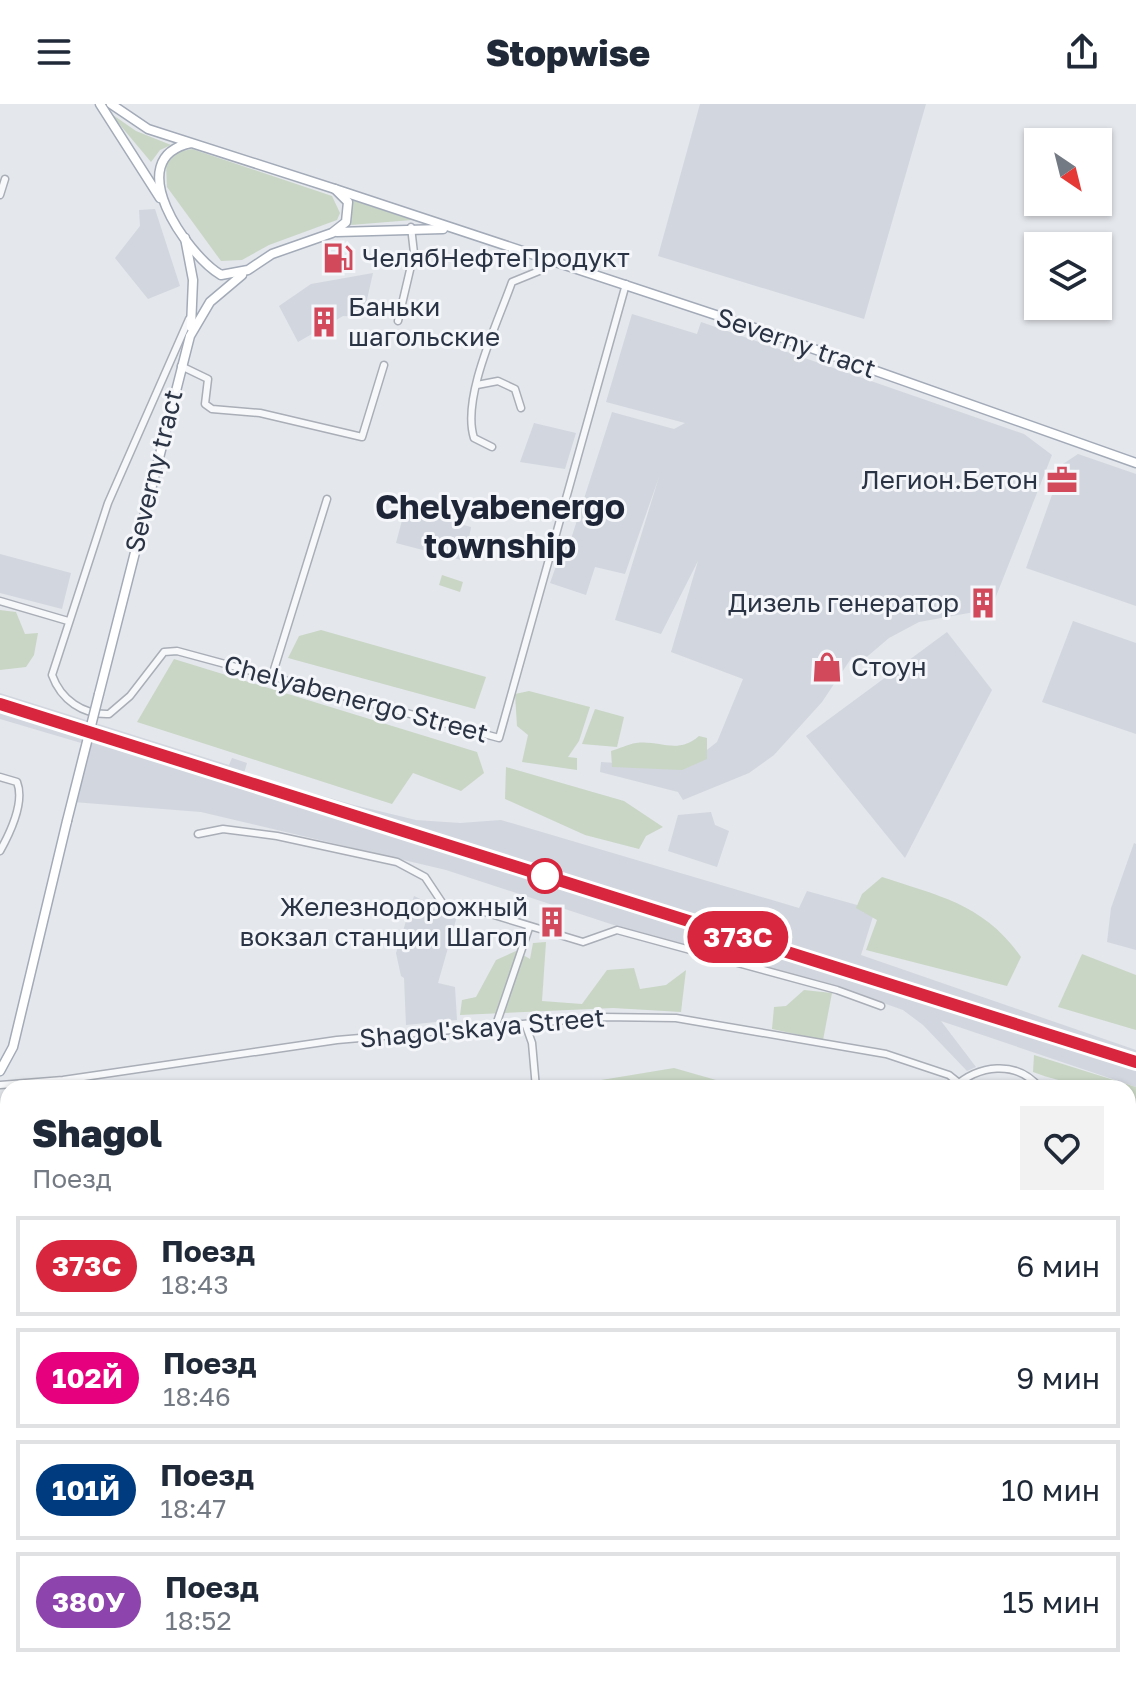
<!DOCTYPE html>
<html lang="ru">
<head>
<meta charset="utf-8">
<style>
	body { margin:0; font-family:"Golos Text",sans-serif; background:#f2f2f3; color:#1f2937; height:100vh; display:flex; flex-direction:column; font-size:30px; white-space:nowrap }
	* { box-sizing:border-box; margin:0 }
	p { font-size:26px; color:#747a83 }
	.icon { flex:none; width:44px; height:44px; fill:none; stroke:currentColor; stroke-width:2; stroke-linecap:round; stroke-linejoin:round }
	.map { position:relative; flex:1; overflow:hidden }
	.drawer { position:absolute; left:0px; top:976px; width:1136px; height:602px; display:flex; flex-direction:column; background:#fff; border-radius:24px 24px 0 0; box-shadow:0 2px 6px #0004 }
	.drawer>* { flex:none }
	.badge { padding:0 16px; border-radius:26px; font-size:28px; line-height:52px }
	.needle { width:52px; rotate:145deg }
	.fabs { position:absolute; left:1024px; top:24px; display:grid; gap:16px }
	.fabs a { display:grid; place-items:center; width:88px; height:88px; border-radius:0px; background:#fff; box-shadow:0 2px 6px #0004; font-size:40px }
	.map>.badge { position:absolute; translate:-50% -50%; box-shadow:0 0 0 4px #fff }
	.round { display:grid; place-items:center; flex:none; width:84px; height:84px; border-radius:0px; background:#f2f2f3 }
	.headline { display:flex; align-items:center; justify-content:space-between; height:136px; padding:0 32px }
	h1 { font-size:38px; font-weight:800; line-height:60px }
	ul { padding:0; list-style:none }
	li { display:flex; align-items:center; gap:24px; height:100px; margin:0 16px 12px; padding:0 16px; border:4px solid #e0e1e3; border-radius:0px }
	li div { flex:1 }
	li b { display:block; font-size:30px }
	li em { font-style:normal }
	li .badge { min-width:88px; font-weight:700; text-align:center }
	header { display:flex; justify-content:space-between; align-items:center; height:104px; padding:0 32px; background:#fff; font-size:36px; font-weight:800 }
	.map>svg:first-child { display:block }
	.built { fill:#d2d6de }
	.green { fill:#c9d6c5 }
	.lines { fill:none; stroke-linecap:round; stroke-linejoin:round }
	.minor-casing { stroke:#a9aeb7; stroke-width:9 }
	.major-casing { stroke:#a3abb8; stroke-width:11 }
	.minor { stroke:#f7f8fa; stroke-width:6 }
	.major { stroke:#fff; stroke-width:8 }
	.rail-casing { stroke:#7d8696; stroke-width:5 }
	.rail { stroke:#f4f6f9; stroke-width:2; stroke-dasharray:6; stroke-linecap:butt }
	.major-bridge-casing { stroke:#a3abb8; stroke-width:11; stroke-linecap:butt }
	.major-bridge { stroke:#fff; stroke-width:8 }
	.line-casing { stroke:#fff; stroke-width:18 }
	.line { stroke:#d7263d; stroke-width:12 }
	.stop-dot { fill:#fff; stroke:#d7263d; stroke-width:4 }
	.labels { text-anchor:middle; stroke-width:6; stroke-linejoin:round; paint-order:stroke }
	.poi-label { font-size:26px; fill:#2b3445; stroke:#f4f6f9; text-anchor:start }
	.street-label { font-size:26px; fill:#2b3445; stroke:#f4f6f9 }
	.district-label { font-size:34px; font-weight:bold; fill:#1d2536; stroke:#f4f6f9 }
</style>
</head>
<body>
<header><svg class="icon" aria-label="menu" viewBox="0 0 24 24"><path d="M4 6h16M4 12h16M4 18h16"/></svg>Stopwise<svg class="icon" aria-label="share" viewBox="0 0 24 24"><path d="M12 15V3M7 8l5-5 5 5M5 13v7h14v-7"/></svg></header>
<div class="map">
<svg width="1136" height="1577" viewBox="0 0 1136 1577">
	<rect width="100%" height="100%" fill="#e4e7ec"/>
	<g class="built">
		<path d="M700,0H926L864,215L658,152Z"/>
		<path d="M155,105L180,182L148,195L115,154L140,122L139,106Z"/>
		<path d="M373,169L363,213L343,212L298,238L279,202L311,180Z"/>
		<path d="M632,210L697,230L701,218L1024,330L1052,351L991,505L919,518L889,534L862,557L852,553L822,598L774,651L749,669L683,696L678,688L600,668L601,658L661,662L703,649L717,638L743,575L671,548L698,457L661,530L615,516L659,373L625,470L595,463L586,491L550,479L565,437L570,438L612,308L674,325L685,319L606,298Z"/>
		<path d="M534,319L576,329L565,365L520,358Z"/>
		<path d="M1078,350L1136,370V502L1026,464L1063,360Z"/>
		<path d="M405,405L471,423L465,457L396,439Z"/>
		<path d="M0,450L71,469L62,505L0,489Z"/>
		<path d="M1073,517L1136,539V630L1042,598Z"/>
		<path d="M947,528L992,586L905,754L806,632Z"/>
		<path d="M0,589L229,661L232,654L247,659L244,669L354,701L416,716L460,719L501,716L799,804L807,787L875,806L861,851L1136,946V983L941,917L976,963L967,967L923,921L903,906L852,888L638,829L446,766L201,708L73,698L88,641L0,615Z"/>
		<path d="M711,708L715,721L729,727L717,763L668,747L678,711Z"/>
		<path d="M1134,739L1136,740V846L1107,838L1111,804Z"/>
		<path d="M414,792L457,812L438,879L455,883L457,916L406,921L404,874L401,872L396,849Z"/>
		<path d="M0,1266L8,1267V1323L0,1322Z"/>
		<path d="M1128,1293L1136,1297V1546L1128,1554Z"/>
		<path d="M618,1570H699L696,1577H632Z"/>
	</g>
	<g class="green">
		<path d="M110,9L136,27L171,41L160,46L151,58Z"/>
		<path d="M192,45L332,92L340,109L337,116L269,141L242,156L221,157L167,83L166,60L178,48Z"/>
		<path d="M352,96L412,116L351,121Z"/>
		<path d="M442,471L463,478L460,488L439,481Z"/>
		<path d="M0,506L16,508L25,530L38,529L34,551L26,563L0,566Z"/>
		<path d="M321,526L486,573L475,605L288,554L299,532Z"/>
		<path d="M174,555L477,648L484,669L461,687L413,669L392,700L137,618Z"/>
		<path d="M529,587L590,603L579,637L568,653L577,654V666L522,658L528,631L517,622L515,590Z"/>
		<path d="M595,605L624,613L617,643L582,640Z"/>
		<path d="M699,632L707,634V655L682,666L612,663L611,647C619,645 628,640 636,639C661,636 677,651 699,632Z"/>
		<path d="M506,663L624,697L663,723L646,732L639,745L585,731L505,695Z"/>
		<path d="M882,773C939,792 984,800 1021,853L1007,882L866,846L877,816L856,804L862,790Z"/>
		<path d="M546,838L542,897L582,900L607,866L634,864L640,885L666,881L686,866L681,908L613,904L460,911L462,896L476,893L496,856L516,847L530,855L533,839Z"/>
		<path d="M1082,850L1136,871V926L1058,903Z"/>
		<path d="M804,886L832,889L823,936L772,925L774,903L786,902Z"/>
		<path d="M1034,951L1136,983V1021L1128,1016V984C1094,984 1065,980 1033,968Z"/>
		<path d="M674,964L737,982L578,984L577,980Z"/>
		<path d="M99,1570H142L147,1577H104Z"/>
		<path d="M260,1570L264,1577H204L200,1571Z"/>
		<path d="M887,1570H1047L1071,1577H890Z"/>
	</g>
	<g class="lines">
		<g class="minor-casing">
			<g id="minor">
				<path d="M0,91L5,75"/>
				<path d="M189,215L108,399L52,571C61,596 83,611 109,610L130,592L164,548L177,547L499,634L626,180"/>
				<path d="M398,217L414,149L411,123"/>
				<path d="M181,262L208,275L205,300L212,305L260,309L362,333L384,261"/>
				<path d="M477,281L498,277L515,285L521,304"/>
				<path d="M492,343L474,334C461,294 498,218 512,178L539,167L544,155"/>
				<path d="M0,497L68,517"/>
				<path d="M272,572L327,395"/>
				<path d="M0,673L17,678C25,698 10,729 0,747"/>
				<path d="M198,730L223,725L277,732L397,758L425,773L445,803L484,808L583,838L617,826L837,886L881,902"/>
				<path d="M496,921L529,824"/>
				<path d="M526,922L532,939L536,984"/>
				<path d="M0,981L63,976L337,936L602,913L676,914L886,950L949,971L959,979"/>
				<path d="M953,984C978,961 1016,955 1040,984"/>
				<path d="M0,1098L8,1096"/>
				<path d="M1128,1157L1136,1166"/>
				<path d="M0,1204L8,1203"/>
				<path d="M267,1570L273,1577"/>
				<path d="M0,1572L8,1566"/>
			</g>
		</g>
		<g class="major-casing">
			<g id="major">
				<path d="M100,0L160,94"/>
				<path d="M111,0L148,25L335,85L348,98L346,118L332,129L272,150L248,166L221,171C187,151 119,54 191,39"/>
				<path d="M335,85L746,221L1136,359"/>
				<path d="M337,128L443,125"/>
				<path d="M185,134L193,176L191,223"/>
				<path d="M99,590L190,232L210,198L242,171"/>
				<path d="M0,967L13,943L67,717"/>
			</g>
		</g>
		<use href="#minor" class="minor"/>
		<use href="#major" class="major"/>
		<g class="rail-casing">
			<path id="rail" d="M0,600L1136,958"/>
		</g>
		<use href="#rail" class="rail"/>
		<g class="major-bridge-casing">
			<path id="major-bridge" d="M67,717L99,590"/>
		</g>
		<use href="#major-bridge" class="major-bridge"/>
	</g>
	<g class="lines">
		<g class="line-casing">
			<path id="line" d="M0,600L1136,958"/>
		</g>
		<use href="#line" class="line"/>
	</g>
	<defs>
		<g id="fuel-bare" transform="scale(2.4)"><path d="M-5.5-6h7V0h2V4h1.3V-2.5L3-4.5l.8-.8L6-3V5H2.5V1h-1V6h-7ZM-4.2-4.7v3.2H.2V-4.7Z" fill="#d1495b" stroke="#f4f6f9" stroke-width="2.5" paint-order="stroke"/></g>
		<g id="building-bare" transform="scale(2.4)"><path d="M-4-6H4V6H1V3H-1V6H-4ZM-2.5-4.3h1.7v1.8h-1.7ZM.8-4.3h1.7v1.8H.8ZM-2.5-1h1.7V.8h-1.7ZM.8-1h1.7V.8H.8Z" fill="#d1495b" stroke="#f4f6f9" stroke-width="2.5" paint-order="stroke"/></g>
		<g id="office-bare" transform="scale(2.4)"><path d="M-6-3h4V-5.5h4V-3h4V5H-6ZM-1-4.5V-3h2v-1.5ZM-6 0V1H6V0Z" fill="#d1495b" stroke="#f4f6f9" stroke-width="2.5" paint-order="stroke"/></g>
		<g id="shop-bare" transform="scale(2.4)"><path d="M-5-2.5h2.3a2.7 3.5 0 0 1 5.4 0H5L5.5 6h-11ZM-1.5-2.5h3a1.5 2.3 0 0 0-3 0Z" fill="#d1495b" stroke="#f4f6f9" stroke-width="2.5" paint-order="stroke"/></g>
	</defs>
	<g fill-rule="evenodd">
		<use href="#fuel-bare" x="338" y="154"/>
		<use href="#building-bare" x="324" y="218"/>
		<use href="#office-bare" x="1062" y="376"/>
		<use href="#building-bare" x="983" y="499"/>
		<use href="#shop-bare" x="827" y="563"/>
		<use href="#building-bare" x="552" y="818"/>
	</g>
	<circle class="stop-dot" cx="545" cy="772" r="16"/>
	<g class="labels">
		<g class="poi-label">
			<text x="362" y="163">ЧелябНефтеПродукт</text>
			<text x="348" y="212">Баньки<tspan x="348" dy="30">шагольские</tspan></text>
			<text x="1038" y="385" text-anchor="end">Легион.Бетон</text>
			<text x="959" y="508" text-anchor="end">Дизель генератор</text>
			<text x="851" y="572">Стоун</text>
			<text x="528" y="812" text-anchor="end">Железнодорожный<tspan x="528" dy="30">вокзал станции Шагол</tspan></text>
		</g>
		<g class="street-label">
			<text transform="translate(796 239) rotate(19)" y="9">Severny tract</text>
			<text transform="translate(154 367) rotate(-76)" y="9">Severny tract</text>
			<text transform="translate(356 595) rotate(15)" y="9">Chelyabenergo Street</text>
			<text transform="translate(482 924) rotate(-5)" y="9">Shagol'skaya Street</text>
		</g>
		<g class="district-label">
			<text x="500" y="415">Chelyabenergo<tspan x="500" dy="39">township</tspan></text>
		</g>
	</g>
</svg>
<div class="fabs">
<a><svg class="needle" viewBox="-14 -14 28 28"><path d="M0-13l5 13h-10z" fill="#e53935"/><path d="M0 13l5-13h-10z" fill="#747a83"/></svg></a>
<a><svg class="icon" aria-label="layers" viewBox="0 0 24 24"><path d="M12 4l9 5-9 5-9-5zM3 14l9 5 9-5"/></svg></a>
</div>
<b class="badge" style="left:738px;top:833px;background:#d7263d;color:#fff">373C</b>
<section class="drawer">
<div class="headline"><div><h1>Shagol</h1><p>Поезд</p></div><a class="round"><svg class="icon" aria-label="heart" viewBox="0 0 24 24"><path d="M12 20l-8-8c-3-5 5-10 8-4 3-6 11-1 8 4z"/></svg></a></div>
<ul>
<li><span class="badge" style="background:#d7263d;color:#fff">373C</span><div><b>Поезд</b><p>18:43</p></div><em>6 мин</em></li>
<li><span class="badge" style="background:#e6007e;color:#fff">102Й</span><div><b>Поезд</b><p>18:46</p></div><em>9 мин</em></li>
<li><span class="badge" style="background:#003b80;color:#fff">101Й</span><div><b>Поезд</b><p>18:47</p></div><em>10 мин</em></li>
<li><span class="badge" style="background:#8e44ad;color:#fff">380У</span><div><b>Поезд</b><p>18:52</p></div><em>15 мин</em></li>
</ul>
</section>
</div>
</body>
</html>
